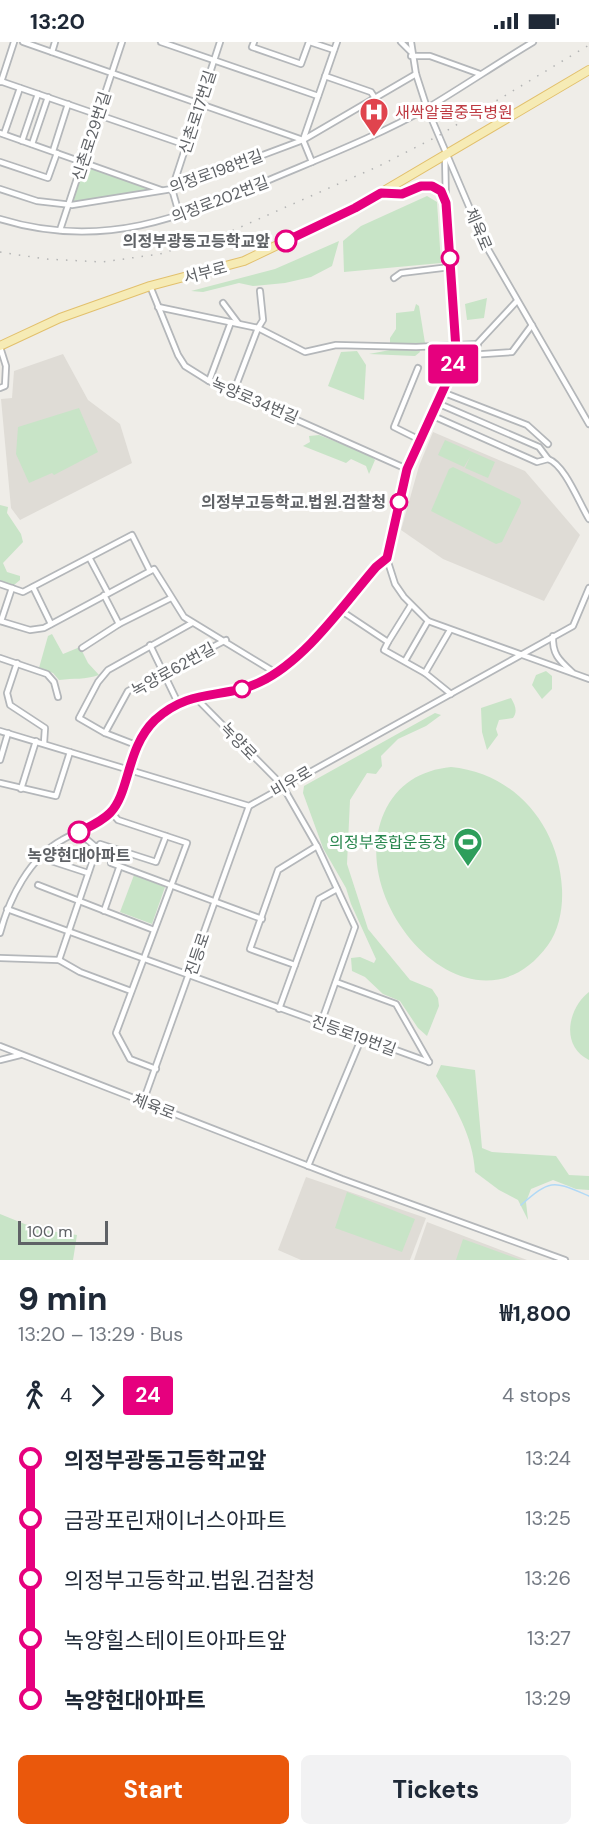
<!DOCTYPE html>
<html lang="en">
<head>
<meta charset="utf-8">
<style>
	body { margin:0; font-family:"DM Sans","Noto Sans KR",sans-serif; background:#f2f2f3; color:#1f2937; height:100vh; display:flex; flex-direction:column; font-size:22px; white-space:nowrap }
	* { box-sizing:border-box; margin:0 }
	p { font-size:20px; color:#747a83 }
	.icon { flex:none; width:33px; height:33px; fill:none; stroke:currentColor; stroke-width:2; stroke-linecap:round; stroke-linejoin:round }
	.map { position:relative; height:1218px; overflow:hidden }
	.side { display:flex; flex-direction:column; background:#fff; flex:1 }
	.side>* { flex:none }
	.badge { padding:0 12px; border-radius:4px; font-size:21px; line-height:39px }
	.scale { position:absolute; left:18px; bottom:15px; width:90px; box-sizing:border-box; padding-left:6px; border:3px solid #5f6266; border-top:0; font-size:16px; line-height:21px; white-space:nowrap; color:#5f6266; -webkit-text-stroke:4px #fff; paint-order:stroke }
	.map>.badge { position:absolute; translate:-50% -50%; box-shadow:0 0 0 3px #fff }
	.legs { display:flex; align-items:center; gap:9px; height:66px; padding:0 18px; font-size:20px }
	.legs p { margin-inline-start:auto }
	.headline { display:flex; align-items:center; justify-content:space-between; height:102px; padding:0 18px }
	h1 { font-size:33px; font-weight:800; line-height:45px }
	.button { display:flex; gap:12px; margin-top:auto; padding:12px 18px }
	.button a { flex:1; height:69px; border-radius:9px; background:#ea580c; color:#fff; font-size:24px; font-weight:800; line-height:69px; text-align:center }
	.button a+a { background:#f2f2f3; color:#1f2937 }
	ul { padding:0 18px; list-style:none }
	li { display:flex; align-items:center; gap:21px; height:60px; font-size:22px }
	li i { display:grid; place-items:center; width:9px; height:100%; margin:0 8px; background:currentColor }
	li i::after { content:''; width:15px; height:15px; margin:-8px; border:4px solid; border-radius:50%; background:#fff }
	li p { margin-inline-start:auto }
	li:first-child i { background:linear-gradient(#0000 50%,currentColor 0) }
	li:last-child i { background:linear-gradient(currentColor 50%,#0000 0) }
	.status { display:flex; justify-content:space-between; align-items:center; height:42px; padding:0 30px; background:#fff; direction:ltr }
	.status svg { height:16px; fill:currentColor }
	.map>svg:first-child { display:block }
	.education { fill:#dfdcd6 }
	.green { fill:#c8e4c7 }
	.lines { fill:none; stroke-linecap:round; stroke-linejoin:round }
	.stream { stroke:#b1d9f6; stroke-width:1.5 }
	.street-casing { stroke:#b4b7ba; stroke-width:8 }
	.primary-casing { stroke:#e2c06d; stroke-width:10 }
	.street { stroke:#fff; stroke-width:4.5 }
	.primary { stroke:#f6ebb5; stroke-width:8 }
	.rail { stroke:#b3b4b4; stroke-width:1.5; stroke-dasharray:1.5 8; stroke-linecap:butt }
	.line-1-casing { stroke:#fff; stroke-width:14 }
	.line-1 { stroke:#e6007e; stroke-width:9 }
	.stop-1-dot { fill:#fff; stroke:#e6007e; stroke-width:3 }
	.labels { text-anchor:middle; stroke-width:6; stroke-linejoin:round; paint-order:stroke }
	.street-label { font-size:16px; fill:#5f6266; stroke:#fff }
	.health-label { font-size:16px; fill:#be3a42; stroke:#fff; text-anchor:start }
	.stop-label { font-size:16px; font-weight:bold; fill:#5f6266; stroke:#fff; text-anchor:end }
	.leisure-label { font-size:16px; fill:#27864d; stroke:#fff; text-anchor:end }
</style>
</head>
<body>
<div class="status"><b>13:20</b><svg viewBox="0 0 49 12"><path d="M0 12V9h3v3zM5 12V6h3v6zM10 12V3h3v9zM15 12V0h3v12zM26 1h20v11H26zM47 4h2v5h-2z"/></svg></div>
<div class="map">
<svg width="589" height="1218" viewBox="0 0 589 1218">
	<rect width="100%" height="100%" fill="#efede8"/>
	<g class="education">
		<path d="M63,312L88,358L120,382L132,421L20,478L11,466L1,357L12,356L14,329Z"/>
		<path d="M433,390L525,429L580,493L544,559L443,517L401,488L419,424Z"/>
		<path d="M306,1135L426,1176L410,1218H301L278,1208Z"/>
		<path d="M427,1180L527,1218H414Z"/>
	</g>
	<g class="green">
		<path d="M83,122L155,147L94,158L70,160Z"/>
		<path d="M427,154L437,160L441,221L344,230L343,199L361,184Z"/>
		<path d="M339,199L332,224L311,235L285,241L253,244L239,241L203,250L191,249L275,227Z"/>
		<path d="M487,256L484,276L467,278L465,262Z"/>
		<path d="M416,262L419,264L425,301L418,303L420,310L415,314L369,312L390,308V296L396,287V271L414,269Z"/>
		<path d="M357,309L366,323L364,358L328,344L341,310Z"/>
		<path d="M79,366L98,410L54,433L52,431L29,441L16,412L18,385Z"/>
		<path d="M319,393L370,413L375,418L369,432L366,424L351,417L346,421L303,404L310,400L309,394Z"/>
		<path d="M445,398L495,420L488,436L465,426L470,415L464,425L438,413Z"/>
		<path d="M453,425L520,457L521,461L502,500L496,502L431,469L449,427Z"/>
		<path d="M0,463L8,465L7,471L21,492L23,500L3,521L7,530L20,534V538L14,543L0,539Z"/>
		<path d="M52,592L63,612L80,605L88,621L99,633C85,638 74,636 59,638L53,631L39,626L48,594Z"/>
		<path d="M546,629L552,634V647L542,657L532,643L536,633Z"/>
		<path d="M511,656C515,663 518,669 513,676L499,678L496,687L498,693L487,708L482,690L481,666Z"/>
		<path d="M435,671L441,673L426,684L398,697L381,714L382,724L376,732L367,731L350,758L347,822L368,887L410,938L432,947L438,956L439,964L427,994L418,986L400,959L383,952L365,935L352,929L351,916L360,915L374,921L376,917L351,862L346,846L323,806L303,751L304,744Z"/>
		<path d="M451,725C515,731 559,784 562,847C563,866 559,888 548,903C474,1005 343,864 384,771C397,742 421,728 451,725Z"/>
		<path d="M134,833L165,845L152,882L120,870Z"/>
		<path d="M589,950V1018C560,1004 568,966 589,950Z"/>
		<path d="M441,1023L475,1028L482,1106L492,1110L556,1114L569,1133L589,1134V1148L576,1147L553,1138L531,1147L526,1160L528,1178L518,1158L499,1148L475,1130C473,1094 455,1064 436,1034Z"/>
		<path d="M347,1150L415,1177L402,1210L335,1186Z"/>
		<path d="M0,1172L37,1187L77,1193L73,1218H0Z"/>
		<path d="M463,1197L521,1218H456Z"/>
	</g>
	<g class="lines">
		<path class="stream" d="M521,1163C552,1136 553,1139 589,1154"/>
		<g class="street-casing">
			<g id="street">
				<path d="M23,0L303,98L312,120"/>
				<path d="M161,0L318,54"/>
				<path d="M254,0L252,5L301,22L309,0"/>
				<path d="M310,0L334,8"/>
				<path d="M401,0L411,10"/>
				<path d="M411,0L416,32L427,66L485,202L589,382"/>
				<path d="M52,10L55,0"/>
				<path d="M411,14H430L480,32"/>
				<path d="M325,34L371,50L375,56"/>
				<path d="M0,39L186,103"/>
				<path d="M1,40L14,0"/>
				<path d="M0,91L161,148"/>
				<path d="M4,92L20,46"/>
				<path d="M303,98L337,0"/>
				<path d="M22,99L38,52"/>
				<path d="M32,102L48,55"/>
				<path d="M53,109L68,62"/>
				<path d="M0,120L48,136L57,111"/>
				<path d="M0,147L37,159L72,163L172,147L303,98L416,32"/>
				<path d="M180,175L172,147L220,0"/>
				<path d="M0,177C104,209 182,175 276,135C326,114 382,92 429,65C464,44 498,21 533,0"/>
				<path d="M60,188L122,0"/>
				<path d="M394,236L401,231L450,225"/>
				<path d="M150,244L178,313L185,324L209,339L407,427"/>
				<path d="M223,261L238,281"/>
				<path d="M158,265L258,286L305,310L336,303L416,305L478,302"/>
				<path d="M0,305L6,324L5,344L0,346"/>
				<path d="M469,313L512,310L532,283"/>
				<path d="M418,326L394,385L420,398"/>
				<path d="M451,330L516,260"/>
				<path d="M209,339L231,280"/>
				<path d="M234,349L258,286L263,278L260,249"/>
				<path d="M442,350L527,383L548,402"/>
				<path d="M431,373L537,420L548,417L539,405L437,361"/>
				<path d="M548,417C565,423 579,461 589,477"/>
				<path d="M90,517L108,551"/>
				<path d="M387,517L395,542L404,555L428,579L589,637"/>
				<path d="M0,542L23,550L132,493L150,529"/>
				<path d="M33,545L51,582"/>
				<path d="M104,553L119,582"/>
				<path d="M340,568L388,600L384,608L425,631L451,652"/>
				<path d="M0,579L30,588L44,586L154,527L184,575L276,631"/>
				<path d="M1,579L12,546"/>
				<path d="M553,594C552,612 559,618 572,630"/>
				<path d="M388,600L411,563"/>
				<path d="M150,603L178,661"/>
				<path d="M82,606L119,582L171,556"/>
				<path d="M0,616L47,632L54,640L58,655"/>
				<path d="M405,619L428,579"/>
				<path d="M17,621L7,651L10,663L45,686L44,701"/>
				<path d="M425,631L450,588"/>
				<path d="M195,655L282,743L317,804L355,885L321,981"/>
				<path d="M0,689L249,764L573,584L589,546"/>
				<path d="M105,691L128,649L226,598"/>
				<path d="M136,703L105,691L79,676L98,640L108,628L192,581"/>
				<path d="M0,718L8,691"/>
				<path d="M0,741L56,754L70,710"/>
				<path d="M21,747L36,699"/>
				<path d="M111,770L118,778L187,801L116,991L130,1017L156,1027"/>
				<path d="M78,790L97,806L100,802L156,820L166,794"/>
				<path d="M39,815L88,831"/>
				<path d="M111,821L262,877"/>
				<path d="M38,843L154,888"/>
				<path d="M7,867L429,1020"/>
				<path d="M104,869L119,826"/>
				<path d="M0,891C9,857 29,816 62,798C77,789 96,784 109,771C131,750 125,704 159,676C194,645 224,658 260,640C305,619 345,562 376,525L387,517L407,427L450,332L456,307L446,161L445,112"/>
				<path d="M0,916L59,918L80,930L131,949"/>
				<path d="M59,918L97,806"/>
				<path d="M295,923L250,907L278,828L317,804"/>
				<path d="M336,940L396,962L429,1020"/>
				<path d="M279,967L319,857L337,847"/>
				<path d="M0,1004L342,1137L565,1218"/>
				<path d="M0,1018L20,1013"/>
				<path d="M143,1060L249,764"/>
				<path d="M308,1124L362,995"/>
			</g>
		</g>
		<g class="primary-casing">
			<g id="primary">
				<path d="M382,151C388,151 396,153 402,152C424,147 434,131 446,161"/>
				<path d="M0,304L60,276L150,244L244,219L355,166L589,28"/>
			</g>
		</g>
		<use href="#street" class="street"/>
		<use href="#primary" class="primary"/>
		<path class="rail" d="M0,210L45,217L102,220L160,212L227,191L379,124L438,94L589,3"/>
	</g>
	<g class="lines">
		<g class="line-1-casing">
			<path id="line-1" d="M79,790C89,785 101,780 110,771C130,751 126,706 155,678C191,645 223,658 260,640C305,619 344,562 376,525L387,516L407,427L450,333L456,307L446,161L441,149L432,144H421L402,152L381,151L355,166L286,199"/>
		</g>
		<use href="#line-1" class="line-1"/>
	</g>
	<defs>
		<g id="hospital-pin" transform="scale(1.5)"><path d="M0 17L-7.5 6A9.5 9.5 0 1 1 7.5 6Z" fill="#e0444e" stroke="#fff"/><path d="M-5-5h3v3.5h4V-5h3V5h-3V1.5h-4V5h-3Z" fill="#fff"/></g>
		<g id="stadium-pin" transform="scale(1.5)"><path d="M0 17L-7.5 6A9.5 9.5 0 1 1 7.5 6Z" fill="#2e9e5b" stroke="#fff"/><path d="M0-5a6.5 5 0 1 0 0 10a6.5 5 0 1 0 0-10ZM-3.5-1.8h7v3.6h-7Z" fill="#fff"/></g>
	</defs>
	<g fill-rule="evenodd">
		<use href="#hospital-pin" x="374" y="70"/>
		<use href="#stadium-pin" x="468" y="800"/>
	</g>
	<g class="stop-1-dot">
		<circle cx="286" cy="199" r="10"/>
		<circle cx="450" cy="216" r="8"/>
		<circle cx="399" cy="460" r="8"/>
		<circle cx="242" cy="647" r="8"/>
		<circle cx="79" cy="790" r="10"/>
	</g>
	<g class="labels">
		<g class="street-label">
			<text transform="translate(197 70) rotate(-72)" y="6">신촌로17번길</text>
			<text transform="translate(91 94) rotate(-72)" y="6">신촌로29번길</text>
			<text transform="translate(216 129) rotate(-20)" y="6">의정로198번길</text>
			<text transform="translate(220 157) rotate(-21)" y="6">의정로202번길</text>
			<text transform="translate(479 187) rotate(67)" y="6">체육로</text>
			<text transform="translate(205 230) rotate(-15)" y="6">서부로</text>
			<text transform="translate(255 358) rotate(23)" y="6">녹양로34번길</text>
			<text transform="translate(173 627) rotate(-29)" y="6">녹양로62번길</text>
			<text transform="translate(239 699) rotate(46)" y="6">녹양로</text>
			<text transform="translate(291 739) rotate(-30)" y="6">비우로</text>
			<text transform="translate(197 912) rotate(-71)" y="6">진등로</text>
			<text transform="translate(354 993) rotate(20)" y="6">진등로19번길</text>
			<text transform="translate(154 1064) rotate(21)" y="6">체육로</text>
		</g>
		<g class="health-label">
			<text x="395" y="76">새싹알콜중독병원</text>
		</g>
		<g class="stop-label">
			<text x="270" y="205">의정부광동고등학교앞</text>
			<text x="386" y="466">의정부고등학교.법원.검찰청</text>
			<text x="79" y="819" text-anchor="middle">녹양현대아파트</text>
		</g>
		<g class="leisure-label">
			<text x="447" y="806">의정부종합운동장</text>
		</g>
	</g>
</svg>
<div class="scale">100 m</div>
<b class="badge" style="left:453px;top:322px;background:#e6007e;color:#fff">24</b>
</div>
<section class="side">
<div class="headline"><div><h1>9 min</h1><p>13:20 – 13:29 · Bus</p></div><b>₩1,800</b></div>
<div class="legs"><svg class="icon" aria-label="walk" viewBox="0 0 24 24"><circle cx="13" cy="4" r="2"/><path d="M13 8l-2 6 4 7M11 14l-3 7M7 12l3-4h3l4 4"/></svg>4<svg class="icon" aria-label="forward" viewBox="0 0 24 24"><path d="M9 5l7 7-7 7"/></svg><b class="badge" style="background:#e6007e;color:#fff">24</b><p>4 stops</p></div>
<ul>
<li><i style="color:#e6007e"></i><b>의정부광동고등학교앞</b><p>13:24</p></li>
<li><i style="color:#e6007e"></i><span>금광포린재이너스아파트</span><p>13:25</p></li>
<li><i style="color:#e6007e"></i><span>의정부고등학교.법원.검찰청</span><p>13:26</p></li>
<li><i style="color:#e6007e"></i><span>녹양힐스테이트아파트앞</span><p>13:27</p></li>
<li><i style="color:#e6007e"></i><b>녹양현대아파트</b><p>13:29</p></li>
</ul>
<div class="button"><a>Start</a><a>Tickets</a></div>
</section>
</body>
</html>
